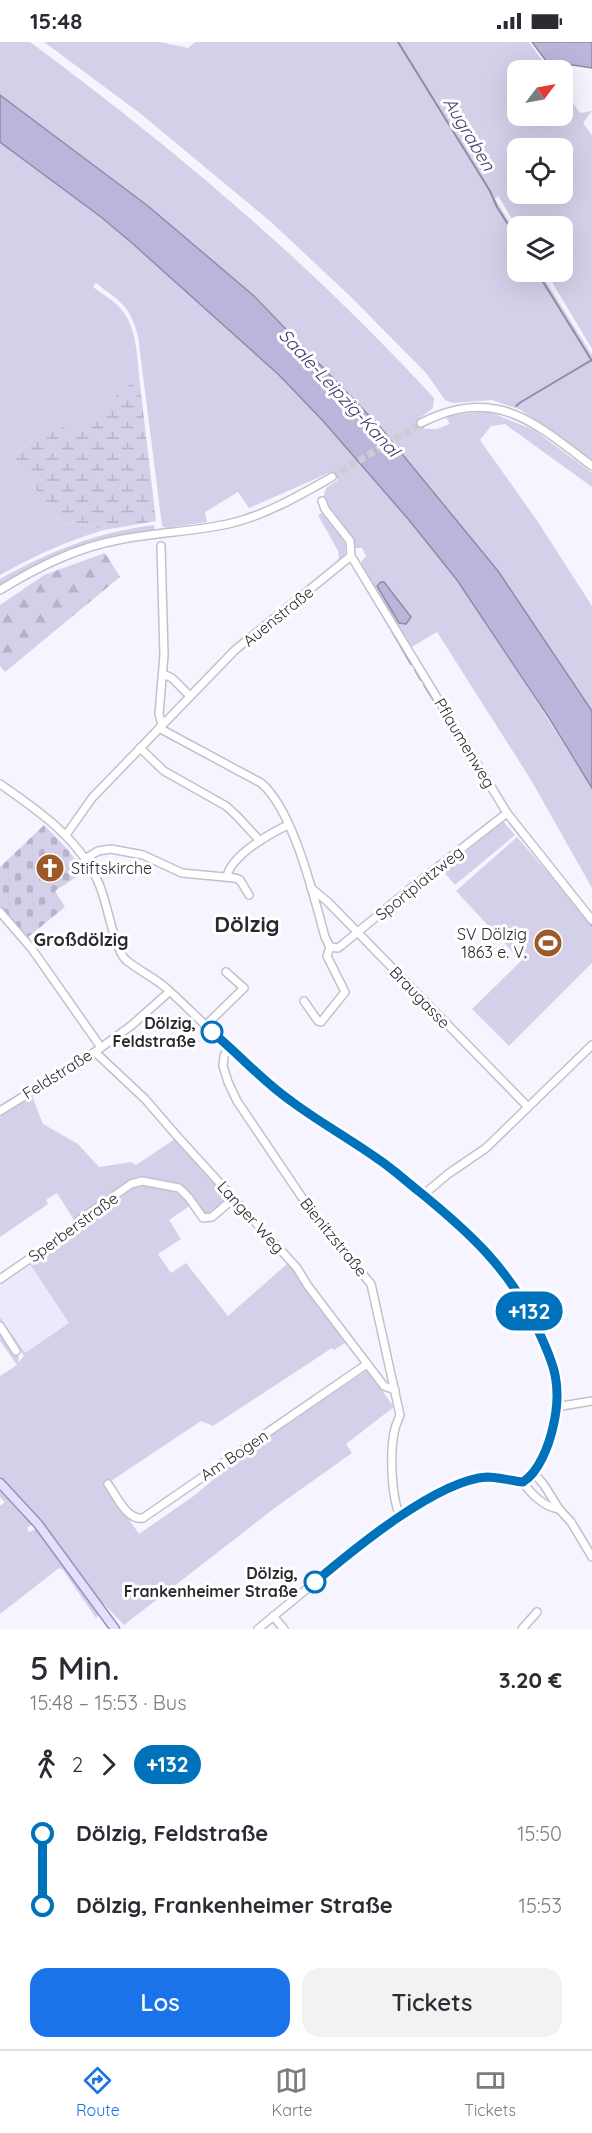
<!DOCTYPE html>
<html lang="de">
<head>
<meta charset="utf-8">
<style>
	body { margin:0; font-family:Quicksand,sans-serif; background:#f2f2f3; color:#2b2b33; height:100vh; display:flex; flex-direction:column; font-size:22px; white-space:nowrap }
	* { box-sizing:border-box; margin:0 }
	p { font-size:20px; color:#7c7c81 }
	.icon { flex:none; width:33px; height:33px; fill:none; stroke:currentColor; stroke-width:2; stroke-linecap:round; stroke-linejoin:round }
	.map { position:relative; height:1587px; overflow:hidden }
	.sheet { display:flex; flex-direction:column; background:#fff; flex:1 }
	.sheet>* { flex:none }
	.badge { padding:0 12px; border-radius:20px; font-size:21px; line-height:39px }
	.needle { width:39px; rotate:58deg }
	.controls { position:absolute; left:507px; top:18px; display:grid; gap:12px }
	.controls a { display:grid; place-items:center; width:66px; height:66px; border-radius:12px; background:#fff; box-shadow:0 6px 24px #0002; font-size:30px }
	.map>.badge { position:absolute; translate:-50% -50%; box-shadow:0 0 0 3px #fff }
	.legs { display:flex; align-items:center; gap:9px; height:66px; padding:0 30px; font-size:20px }
	.legs p { margin-inline-start:auto }
	.headline { display:flex; align-items:center; justify-content:space-between; height:102px; padding:0 30px }
	h1 { font-size:33px; font-weight:600; line-height:45px }
	.primary-button { display:flex; gap:12px; margin-top:auto; padding:12px 30px }
	.primary-button a { flex:1; height:69px; border-radius:18px; background:#1a73e8; color:#fff; font-size:24px; font-weight:600; line-height:69px; text-align:center }
	.primary-button a+a { background:#f2f2f3; color:#2b2b33 }
	ul { padding:0 30px; list-style:none }
	li { display:flex; align-items:center; gap:21px; height:72px; font-size:22px }
	li i { display:grid; place-items:center; width:9px; height:100%; margin:0 8px; background:currentColor }
	li i::after { content:''; width:15px; height:15px; margin:-8px; border:4px solid; border-radius:50%; background:#fff }
	li p { margin-inline-start:auto }
	li:first-child i { background:linear-gradient(#0000 50%,currentColor 0) }
	li:last-child i { background:linear-gradient(currentColor 50%,#0000 0) }
	.status { display:flex; justify-content:space-between; align-items:center; height:42px; padding:0 30px; background:#fff; direction:ltr }
	.status svg { height:16px; fill:currentColor }
	.tabs { display:flex; justify-content:space-around; align-items:center; height:84px; border-top:2px solid #e1e1e2; background:#fff; font-size:16px; color:#7c7c81 }
	.tabs a { display:grid; justify-items:center; gap:3px }
	.tabs .on { color:#1a73e8 }
	.map>svg:first-child { display:block }
	.built { fill:#ece9fd }
	.green { fill:#d4d0e9; fill-rule:evenodd }
	.forest { fill:url(#forest-firs) }
	.wetland { fill:url(#wetland-marsh) }
	.cemetery { fill:url(#cemetery-stones) }
	.water { fill:#bcb5db; stroke:#908ba7; stroke-width:1.5 }
	.lines { fill:none; stroke-linecap:round; stroke-linejoin:round }
	.stream { stroke:#908ba7; stroke-width:2 }
	.minor-tunnel { stroke:#cdccd5; stroke-width:7; stroke-dasharray:7 3.5; stroke-linecap:butt }
	.minor-casing { stroke:#c2c0cd; stroke-width:10 }
	.major-casing { stroke:#9891b6; stroke-width:11 }
	.minor { stroke:#fff; stroke-width:7 }
	.major { stroke:#e5dfff; stroke-width:8 }
	.line-1-casing { stroke:#fff; stroke-width:14 }
	.line-1 { stroke:#0072bc; stroke-width:9 }
	.stop-1-dot { fill:#fff; stroke:#0072bc; stroke-width:3 }
	.labels { text-anchor:middle; stroke-width:6; stroke-linejoin:round; paint-order:stroke }
	.street-label { font-size:16px; fill:#2b2a2f; stroke:#fff }
	.poi-label { font-size:16px; fill:#2b2a2f; stroke:#fff; text-anchor:start }
	.stop-label { font-size:16px; font-weight:bold; fill:#2b2a2f; stroke:#fff; text-anchor:end }
	.water-label { font-size:18px; font-style:italic; fill:#483c6e; stroke:#fff }
	.neighbourhood-label { font-size:18px; font-weight:bold; fill:#2b2a2f; stroke:#fff }
	.district-label { font-size:22px; font-weight:bold; fill:#2b2a2f; stroke:#fff }
</style>
</head>
<body>
<div class="status"><b>15:48</b><svg viewBox="0 0 49 12"><path d="M0 12V9h3v3zM5 12V6h3v6zM10 12V3h3v9zM15 12V0h3v12zM26 1h20v11H26zM47 4h2v5h-2z"/></svg></div>
<div class="map">
<svg width="592" height="1587" viewBox="0 0 592 1587">
	<defs>
		<pattern id="forest-firs" width="22" height="20" patternUnits="userSpaceOnUse" patternTransform="scale(1.5)"><rect width="22" height="20" fill="#d4d0e9"/><path d="M5 1l3.5 6h-7zM16 11l3.5 6h-7z" fill="#b6b3c8"/></pattern>
		<pattern id="wetland-marsh" width="20" height="14" patternUnits="userSpaceOnUse" patternTransform="scale(1.5)"><rect width="20" height="14" fill="#d4d0e9"/><path d="M1 5h8M5 5V1M11 12h8M15 12V8" fill="none" stroke="#b6b3c8"/></pattern>
		<pattern id="cemetery-stones" width="16" height="16" patternUnits="userSpaceOnUse" patternTransform="scale(1.5)"><rect width="16" height="16" fill="#d4d0e9"/><path d="M2 7V4a2 2 0 0 1 4 0v3zM10 15v-3a2 2 0 0 1 4 0v3z" fill="#b6b3c8"/></pattern>
	</defs>
	<rect width="100%" height="100%" fill="#f6f4ff"/>
	<path class="built" d="M30,1222L70,1281L25,1312L0,1275V1242Z"/>
	<g class="green">
		<path d="M0,0H30C175,107 312,223 434,356L433,366L417,378L425,387H437L450,382L445,374L487,369L534,388L592,431V445L505,382L491,384L480,398L538,480L592,564V669L498,529L380,385L254,254L148,164L0,53Z"/>
		<path d="M44,0H160L188,6L195,0H529L549,28H518V74H562L563,47L580,71L592,69L583,81L592,93V307L546,230H562V184L517,185L498,154L495,157L517,193L518,230H540L592,313V419L521,368L492,358L453,361L445,358L426,331L351,255L270,179L141,72ZM518,106H562V152H518Z"/>
		<path d="M0,100L101,175L226,283L279,333L324,380L425,496L466,550L592,746V846L531,738L437,590L410,606L361,524V520L366,514L362,506H355L353,500L325,464L323,457L326,446L338,438L331,430L249,466L238,450L205,470L207,480L166,486L162,484L138,294C129,262 121,261 96,241L93,245C102,252 113,258 120,266C136,283 137,312 139,334L81,384L71,390L54,380L14,414L18,424L63,482L75,481L104,488C67,499 34,514 0,533Z"/>
		<path d="M323,470C337,486 351,493 344,515L336,519L339,516L338,509L318,473Z"/>
		<path d="M154,483L155,489C98,495 49,513 0,543V537C50,509 97,490 154,483Z"/>
		<path d="M503,779L515,793L455,843L443,829Z"/>
		<path d="M517,795L592,882V921L509,1004L472,967L521,919L456,849Z"/>
		<path d="M31,1052L43,1082L78,1102L99,1125L131,1120L136,1123L175,1097L222,1147L226,1158C221,1166 213,1174 203,1171L175,1142L146,1136L78,1177L74,1178L57,1151L46,1158L48,1162L0,1195V1071Z"/>
		<path d="M142,1140L178,1148L191,1163L169,1178L181,1197L158,1212L171,1231L186,1221L228,1274L288,1221L348,1299L334,1308L332,1306L213,1384L201,1379L105,1443L139,1492L195,1453L242,1413L367,1328L394,1365L346,1402L352,1411L276,1465L124,1583L100,1558L39,1477L0,1435V1334L17,1323L0,1299V1289L19,1315L18,1321L24,1314L0,1281V1275L25,1311L69,1281L30,1222L71,1193L81,1189L78,1184L87,1175L136,1142Z"/>
		<path d="M0,1446L32,1482L27,1486L29,1490L36,1487L94,1564L98,1574L96,1576L63,1528L59,1526L0,1572V1464L5,1460L0,1455Z"/>
	</g>
	<path class="forest" d="M105,511L120,535L5,630L0,624V563L44,533Z"/>
	<path class="wetland" d="M139,334L156,479L104,488L75,481L63,482L18,424L14,414L54,380L71,389L81,384Z"/>
	<path class="cemetery" d="M44,783L69,809L84,830L55,849L65,865L27,896L0,866V825Z"/>
	<g class="water">
		<path d="M532,0H592V26L573,23L552,27Z"/>
		<path d="M0,53L148,164L254,254L380,385L498,529L592,669V746L549,676L457,538L409,478L324,380L279,333L132,201L101,175L0,100Z"/>
		<path d="M381,540H384L411,575L406,582L399,581L377,544Z"/>
	</g>
	<g class="lines">
		<g class="stream">
			<path d="M398,0L490,149L497,165L518,198"/>
			<path d="M537,230L592,319"/>
			<path d="M516,364L521,360L590,319"/>
			<path d="M378,565L411,622"/>
			<path d="M415,628L421,638"/>
			<path d="M424,643L434,659"/>
			<path d="M441,669L453,689"/>
			<path d="M460,701L473,723"/>
			<path d="M477,729L488,746"/>
			<path d="M510,781L592,883"/>
		</g>
		<path class="minor-tunnel" d="M332,435L421,381"/>
		<g class="minor-casing">
			<g id="minor">
				<path d="M421,381C495,343 534,380 592,424"/>
				<path d="M322,459L325,467L350,499L351,514L507,771L592,878"/>
				<path d="M161,504L164,613L159,672L162,683"/>
				<path d="M0,548C37,525 75,506 118,498C156,490 194,490 232,481C268,472 300,453 332,435"/>
				<path d="M163,632L172,636L190,654"/>
				<path d="M159,686L261,741C293,767 314,855 325,895L330,905"/>
				<path d="M140,706L164,729L226,764L236,773L260,799"/>
				<path d="M0,742C39,769 80,797 99,842C107,859 114,907 126,918C138,928 153,935 165,945C203,979 237,1017 277,1049C309,1075 346,1094 380,1118C394,1128 407,1140 420,1151C472,1192 508,1226 537,1286C552,1316 559,1335 556,1368C554,1389 541,1428 523,1440"/>
				<path d="M66,793L92,756L235,608L351,514"/>
				<path d="M85,817L98,809L111,807L143,813L182,831L235,836L240,838L249,853"/>
				<path d="M227,834C232,813 269,792 288,783"/>
				<path d="M311,846L328,860L528,1065"/>
				<path d="M0,870L32,907L100,1004"/>
				<path d="M330,905L338,906L342,903L411,846L507,771"/>
				<path d="M304,959L318,979L321,980L345,950L327,914L330,905"/>
				<path d="M205,984L244,946L226,930"/>
				<path d="M229,1004L224,1014L223,1024L228,1040L237,1059L301,1154L327,1190L371,1242L400,1373C398,1379 395,1384 394,1391C390,1412 391,1457 401,1476"/>
				<path d="M95,1010L145,1057L177,1094L297,1226L308,1244L384,1344L395,1348"/>
				<path d="M0,1069L95,1010L132,983L169,950"/>
				<path d="M423,1153L448,1132L486,1106L592,1003"/>
				<path d="M0,1237L73,1187L78,1179L131,1142L142,1139L179,1146L189,1156L203,1176L212,1175L234,1156"/>
				<path d="M0,1284L16,1309"/>
				<path d="M556,1365L592,1359"/>
				<path d="M533,1430L544,1443L559,1467L571,1480L592,1515"/>
				<path d="M523,1440C531,1452 544,1465 559,1467"/>
				<path d="M108,1442C116,1453 127,1479 143,1476L367,1322"/>
				<path d="M273,1574L284,1587"/>
				<path d="M258,1587L365,1499L440,1450L467,1439L487,1435L523,1440"/>
				<path d="M522,1587L537,1570"/>
			</g>
		</g>
		<g class="major-casing">
			<path id="major" d="M0,1441L38,1482L115,1587"/>
		</g>
		<use href="#minor" class="minor"/>
		<use href="#major" class="major"/>
	</g>
	<g class="lines">
		<g class="line-1-casing">
			<path id="line-1" d="M212,990C239,1012 262,1039 291,1059C319,1080 350,1097 378,1117C393,1127 407,1140 421,1151C470,1191 509,1227 536,1284C554,1321 563,1343 553,1385C549,1403 539,1430 523,1440C511,1439 499,1435 487,1435C437,1438 353,1508 315,1540"/>
		</g>
		<use href="#line-1" class="line-1"/>
	</g>
	<defs>
		<g id="church-disc" transform="scale(1.5)"><circle r="9.5" fill="#9d5a29" stroke="#fff"/><path d="M-1.2-6h2.4v3.5h3.3v2.4h-3.3V6h-2.4V-.1h-3.3v-2.4h3.3Z" fill="#fff"/></g>
		<g id="stadium-disc" transform="scale(1.5)"><circle r="9.5" fill="#9d5a29" stroke="#fff"/><path d="M0-5a6.5 5 0 1 0 0 10a6.5 5 0 1 0 0-10ZM-3.5-1.8h7v3.6h-7Z" fill="#fff"/></g>
	</defs>
	<g fill-rule="evenodd">
		<use href="#church-disc" x="50" y="826"/>
		<use href="#stadium-disc" x="548" y="901"/>
	</g>
	<g class="stop-1-dot">
		<circle cx="212" cy="990" r="10"/>
		<circle cx="315" cy="1540" r="10"/>
	</g>
	<g class="labels">
		<g class="street-label">
			<text transform="translate(278 574) rotate(-39)" y="6">Auenstraße</text>
			<text transform="translate(465 701) rotate(59)" y="6">Pflaumenweg</text>
			<text transform="translate(419 841) rotate(-39)" y="6">Sportplatzweg</text>
			<text transform="translate(420 955) rotate(46)" y="6">Braugasse</text>
			<text transform="translate(57 1032) rotate(-32)" y="6">Feldstraße</text>
			<text transform="translate(251 1175) rotate(48)" y="6">Langer Weg</text>
			<text transform="translate(73 1185) rotate(-36)" y="6">Sperberstraße</text>
			<text transform="translate(334 1195) rotate(51)" y="6">Bienitzstraße</text>
			<text transform="translate(234 1413) rotate(-34)" y="6">Am Bogen</text>
		</g>
		<g class="poi-label">
			<text x="71" y="832">Stiftskirche</text>
			<text x="527" y="898" text-anchor="end">SV Dölzig<tspan x="527" dy="18">1863 e. V.</tspan></text>
		</g>
		<g class="stop-label">
			<text x="196" y="987">Dölzig,<tspan x="196" dy="18">Feldstraße</tspan></text>
			<text x="298" y="1537">Dölzig,<tspan x="298" dy="18">Frankenheimer Straße</tspan></text>
		</g>
		<g class="water-label">
			<text transform="translate(469 92) rotate(59)" y="6">Augraben</text>
			<text transform="translate(339 351) rotate(47)" y="6">Saale-Leipzig-Kanal</text>
		</g>
		<g class="neighbourhood-label">
			<text x="81" y="904">Großdölzig</text>
		</g>
		<g class="district-label">
			<text x="247" y="890">Dölzig</text>
		</g>
	</g>
</svg>
<div class="controls">
<a><svg class="needle" viewBox="-14 -14 28 28"><path d="M0-13l5 13h-10z" fill="#e53935"/><path d="M0 13l5-13h-10z" fill="#7c7c81"/></svg></a>
<a><svg class="icon" aria-label="locate" viewBox="0 0 24 24"><circle cx="12" cy="12" r="6"/><path d="M12 2v4M12 18v4M2 12h4M18 12h4"/></svg></a>
<a><svg class="icon" aria-label="layers" viewBox="0 0 24 24"><path d="M12 4l9 5-9 5-9-5zM3 14l9 5 9-5"/></svg></a>
</div>
<b class="badge" style="left:529px;top:1269px;background:#0072bc;color:#fff">+132</b>
</div>
<section class="sheet">
<div class="headline"><div><h1>5 Min.</h1><p>15:48 – 15:53 · Bus</p></div><b>3.20 €</b></div>
<div class="legs"><svg class="icon" aria-label="walk" viewBox="0 0 24 24"><circle cx="13" cy="4" r="2"/><path d="M13 8l-2 6 4 7M11 14l-3 7M7 12l3-4h3l4 4"/></svg>2<svg class="icon" aria-label="forward" viewBox="0 0 24 24"><path d="M9 5l7 7-7 7"/></svg><b class="badge" style="background:#0072bc;color:#fff">+132</b></div>
<ul>
<li><i style="color:#0072bc"></i><b>Dölzig, Feldstraße</b><p>15:50</p></li>
<li><i style="color:#0072bc"></i><b>Dölzig, Frankenheimer Straße</b><p>15:53</p></li>
</ul>
<div class="primary-button"><a>Los</a><a>Tickets</a></div>
</section>
<nav class="tabs">
<a class="on"><svg class="icon" aria-label="directions" viewBox="0 0 24 24"><path d="M12 3l9 9-9 9-9-9zM9 14v-3h6M13 9l2 2-2 2"/></svg>Route</a>
<a><svg class="icon" aria-label="map" viewBox="0 0 24 24"><path d="M3 6l6-2 6 2 6-2v14l-6 2-6-2-6 2zM9 4v14M15 6v14"/></svg>Karte</a>
<a><svg class="icon" aria-label="tickets" viewBox="0 0 24 24"><path d="M3 7h18v10H3zM15 7v10"/></svg>Tickets</a>
</nav>
</body>
</html>
